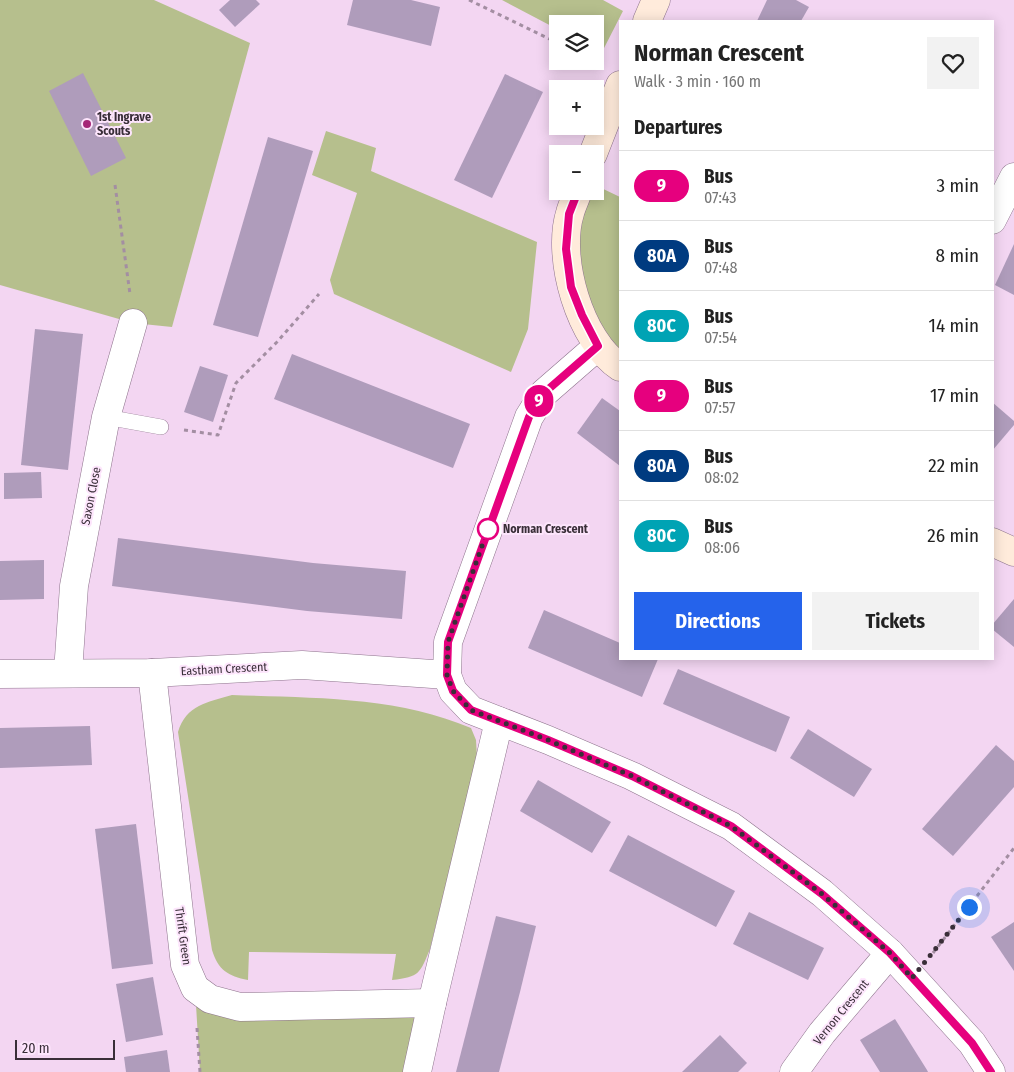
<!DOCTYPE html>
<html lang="en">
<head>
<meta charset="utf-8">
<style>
	body { margin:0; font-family:"Fira Sans Condensed",sans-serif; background:#f2f2f2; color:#222; height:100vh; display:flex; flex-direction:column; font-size:19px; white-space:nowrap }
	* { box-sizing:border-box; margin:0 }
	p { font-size:16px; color:#767676 }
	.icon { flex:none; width:28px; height:28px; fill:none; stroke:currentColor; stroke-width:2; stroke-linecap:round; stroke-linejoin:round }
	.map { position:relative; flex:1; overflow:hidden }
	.drawer { position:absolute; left:619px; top:20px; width:375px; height:640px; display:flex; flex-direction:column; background:#fff; border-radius:0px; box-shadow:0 2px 12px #0003 }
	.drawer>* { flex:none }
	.badge { padding:0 10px; border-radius:16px; font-size:18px; line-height:32px }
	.controls { position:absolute; left:549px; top:15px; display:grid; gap:10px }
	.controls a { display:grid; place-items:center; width:55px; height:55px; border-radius:0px; background:#fff; box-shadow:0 2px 12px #0003; font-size:25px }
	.scale { position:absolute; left:15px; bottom:12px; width:100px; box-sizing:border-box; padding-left:5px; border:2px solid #392e38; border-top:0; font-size:14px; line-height:18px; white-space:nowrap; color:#392e38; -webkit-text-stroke:4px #fde5fc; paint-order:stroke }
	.you { position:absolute; width:25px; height:25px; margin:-12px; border:4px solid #fff; border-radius:50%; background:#1a73e8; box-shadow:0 0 0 8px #1a73e833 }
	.map>.badge { position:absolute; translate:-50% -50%; box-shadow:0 0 0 2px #fff }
	h2 { padding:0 15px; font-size:19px; line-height:45px }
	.round { display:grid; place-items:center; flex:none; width:52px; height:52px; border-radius:0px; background:#f2f2f2 }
	.overview { display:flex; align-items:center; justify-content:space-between; height:85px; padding:0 15px }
	h1 { font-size:24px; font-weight:700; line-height:38px }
	.primary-button { display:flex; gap:10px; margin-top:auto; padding:10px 15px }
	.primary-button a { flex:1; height:58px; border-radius:0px; background:#2563eb; color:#fff; font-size:20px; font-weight:700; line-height:58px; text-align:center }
	.primary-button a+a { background:#f2f2f2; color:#222 }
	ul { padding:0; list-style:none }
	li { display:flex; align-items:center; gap:15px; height:70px; padding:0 15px; border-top:1px solid #e0e0e0 }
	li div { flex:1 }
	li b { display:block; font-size:19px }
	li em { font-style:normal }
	li .badge { min-width:55px; font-weight:700; text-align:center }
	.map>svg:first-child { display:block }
	.green { fill:#b6bf8d }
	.building { fill:#af9cbb }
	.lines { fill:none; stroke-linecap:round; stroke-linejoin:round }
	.lane-casing { stroke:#8e748d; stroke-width:16 }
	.street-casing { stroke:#8e748d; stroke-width:29 }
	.secondary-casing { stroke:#8e748d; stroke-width:29 }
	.path { stroke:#a38ea2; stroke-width:3; stroke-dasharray:4 4; stroke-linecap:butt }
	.lane { stroke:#fff; stroke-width:15 }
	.street { stroke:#fff; stroke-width:28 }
	.secondary { stroke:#ffebdb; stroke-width:28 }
	.line-casing { stroke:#fff; stroke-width:11 }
	.line { stroke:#e6007e; stroke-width:8 }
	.walk { stroke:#392e38; stroke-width:5; stroke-dasharray:0 9 }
	.poi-dot { fill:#a52677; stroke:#fde5fc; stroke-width:2 }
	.stop-dot { fill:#fff; stroke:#e6007e; stroke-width:2.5 }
	.labels { text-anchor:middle; stroke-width:4; stroke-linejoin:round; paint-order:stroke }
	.poi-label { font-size:12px; font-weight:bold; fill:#392e38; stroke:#fde5fc; text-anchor:start }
	.street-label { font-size:12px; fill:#392e38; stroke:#fde5fc }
	.stop-label { font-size:12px; font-weight:bold; fill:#392e38; stroke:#fde5fc; text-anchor:start }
</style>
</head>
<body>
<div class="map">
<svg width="1014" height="1072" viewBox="0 0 1014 1072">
	<rect width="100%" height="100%" fill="#f3d6f2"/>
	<g class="green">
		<path d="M0,0H154L250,43L172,327L133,323L0,285Z"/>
		<path d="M502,0H603L623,11L602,52L595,48V24H558L557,29Z"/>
		<path d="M326,131L376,148L371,171L537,242L528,329L511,372L334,294L330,280L357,193L312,175Z"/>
		<path d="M595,185L620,197V367L582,315L578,191H595Z"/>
		<path d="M232,695C312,698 396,696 471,728L476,740L477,757L430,949C420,973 420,977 392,980L396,954L249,952L248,980C228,976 218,970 212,950L178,732C186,705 208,702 232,695Z"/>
		<path d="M195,988L233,1005L432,1003L416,1072H200Z"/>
	</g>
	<g class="building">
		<path d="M230,0H256L260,4L235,27L219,10Z"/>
		<path d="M353,0H411L440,7L431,46L347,25Z"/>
		<path d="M767,0H796L809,7L801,21H757Z"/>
		<path d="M83,73L126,158L91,176L49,91Z"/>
		<path d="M505,74L543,92L492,198L454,180Z"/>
		<path d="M268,137L313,151L258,337L213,325Z"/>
		<path d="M1014,244V295L995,285Z"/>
		<path d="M35,329L83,334L68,470L21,465Z"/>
		<path d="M292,354L470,424L453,468L274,399Z"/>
		<path d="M200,366L228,375L213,422L184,412Z"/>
		<path d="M602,398L620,411V466L577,433Z"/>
		<path d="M992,402L1014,421V425L992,451Z"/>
		<path d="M41,472L42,498L4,499V473Z"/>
		<path d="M118,538L313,563L406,571L402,619L307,611L112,586Z"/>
		<path d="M44,560V599L0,600V561Z"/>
		<path d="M1014,599V647L992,629V625Z"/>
		<path d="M544,610L620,643V659H658L642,697L528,648Z"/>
		<path d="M678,669L790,717L776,752L663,704Z"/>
		<path d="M90,726L92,765L0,768V728Z"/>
		<path d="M808,729L872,769L854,797L790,758Z"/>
		<path d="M996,745L1014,761V787L953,856L922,829Z"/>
		<path d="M538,780L611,822L592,853L520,811Z"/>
		<path d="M136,824L153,964L112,969L95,829Z"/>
		<path d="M628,835L735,891L716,927L609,871Z"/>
		<path d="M749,912L824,948L808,980L733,944Z"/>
		<path d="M496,916L536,926L520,992L499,1072H456Z"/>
		<path d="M1014,922V971L991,937Z"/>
		<path d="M153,977L163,1035L126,1042L116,984Z"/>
		<path d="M895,1019L927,1070L928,1072H880L860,1040Z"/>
		<path d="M720,1035L747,1063L738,1072H682Z"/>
		<path d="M167,1050L170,1072H126L124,1057Z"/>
	</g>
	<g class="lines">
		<g class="lane-casing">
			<path id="lane" d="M106,417L161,427"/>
		</g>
		<g class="street-casing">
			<g id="street">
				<path d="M992,220L1014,177"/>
				<path d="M598,346L544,393L529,417L448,642L447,675L453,691L471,710L548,740L632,776L731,826L822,893L890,953L972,1043L991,1072"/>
				<path d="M68,672L74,586L106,417L133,323"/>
				<path d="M152,673L185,965L195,988L210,999L240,1007L432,1003"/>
				<path d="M0,674L152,673L302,665L447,675"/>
				<path d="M417,1072L432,1003L499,721"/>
				<path d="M794,1072L822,1033L890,953"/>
			</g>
		</g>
		<g class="secondary-casing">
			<g id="secondary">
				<path d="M647,21L656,0"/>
				<path d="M593,154L620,85"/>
				<path d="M578,191C576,198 572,205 570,213C556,258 580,341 620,367"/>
				<path d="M992,542L1014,552"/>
			</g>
		</g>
		<g class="path">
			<path d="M469,0L558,43"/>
			<path d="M115,185L130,294"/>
			<path d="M184,430L218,435L236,383L277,342L319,294"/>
			<path d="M933,953L1014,848"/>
			<path d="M197,1028L200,1072"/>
		</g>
		<use href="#lane" class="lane"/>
		<use href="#street" class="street"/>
		<use href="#secondary" class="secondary"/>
	</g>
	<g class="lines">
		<g class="line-casing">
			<path id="line" d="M578,191L569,214L566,249L571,287L582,315L598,346L544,393L529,417L448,642L447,675L453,691L471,710L548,740L632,776L731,826L822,894L890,953L972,1043L991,1072"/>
		</g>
		<use href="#line" class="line"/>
		<path class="walk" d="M488,529L448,642L447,675L453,691L471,710L548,740L632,776L731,826L822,894L890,953L912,978L969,907"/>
	</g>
	<circle class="poi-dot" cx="87" cy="124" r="5"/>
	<circle class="stop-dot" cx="488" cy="529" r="10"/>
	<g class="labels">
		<g class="poi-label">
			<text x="97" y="121">1st Ingrave<tspan x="97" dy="14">Scouts</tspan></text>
		</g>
		<g class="street-label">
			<text transform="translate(91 496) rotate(-79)" y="4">Saxon Close</text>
			<text transform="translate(224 669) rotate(-3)" y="4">Eastham Crescent</text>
			<text transform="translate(183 936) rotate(82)" y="4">Thrift Green</text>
			<text transform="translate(841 1012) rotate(-51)" y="4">Vernon Crescent</text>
		</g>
		<g class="stop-label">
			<text x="503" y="533">Norman Crescent</text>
		</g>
	</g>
</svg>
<div class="controls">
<a><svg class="icon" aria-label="layers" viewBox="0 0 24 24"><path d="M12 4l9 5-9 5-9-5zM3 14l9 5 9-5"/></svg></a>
<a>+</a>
<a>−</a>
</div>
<div class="scale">20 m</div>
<div class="you" style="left:969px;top:907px"></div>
<b class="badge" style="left:539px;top:401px;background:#e6007e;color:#fff">9</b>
<section class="drawer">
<div class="overview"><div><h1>Norman Crescent</h1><p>Walk · 3 min · 160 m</p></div><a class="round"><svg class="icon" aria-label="heart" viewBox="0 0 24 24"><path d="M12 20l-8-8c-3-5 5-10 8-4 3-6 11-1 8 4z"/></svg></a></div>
<h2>Departures</h2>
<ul>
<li><span class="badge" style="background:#e6007e;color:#fff">9</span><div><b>Bus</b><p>07:43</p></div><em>3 min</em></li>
<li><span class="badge" style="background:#003b80;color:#fff">80A</span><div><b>Bus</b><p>07:48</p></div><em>8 min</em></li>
<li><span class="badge" style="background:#00a3b4;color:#fff">80C</span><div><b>Bus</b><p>07:54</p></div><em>14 min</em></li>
<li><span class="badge" style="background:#e6007e;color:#fff">9</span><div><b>Bus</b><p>07:57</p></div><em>17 min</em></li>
<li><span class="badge" style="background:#003b80;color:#fff">80A</span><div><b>Bus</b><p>08:02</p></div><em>22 min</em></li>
<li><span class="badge" style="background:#00a3b4;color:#fff">80C</span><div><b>Bus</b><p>08:06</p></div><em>26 min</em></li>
</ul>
<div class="primary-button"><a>Directions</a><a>Tickets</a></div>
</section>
</div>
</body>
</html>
